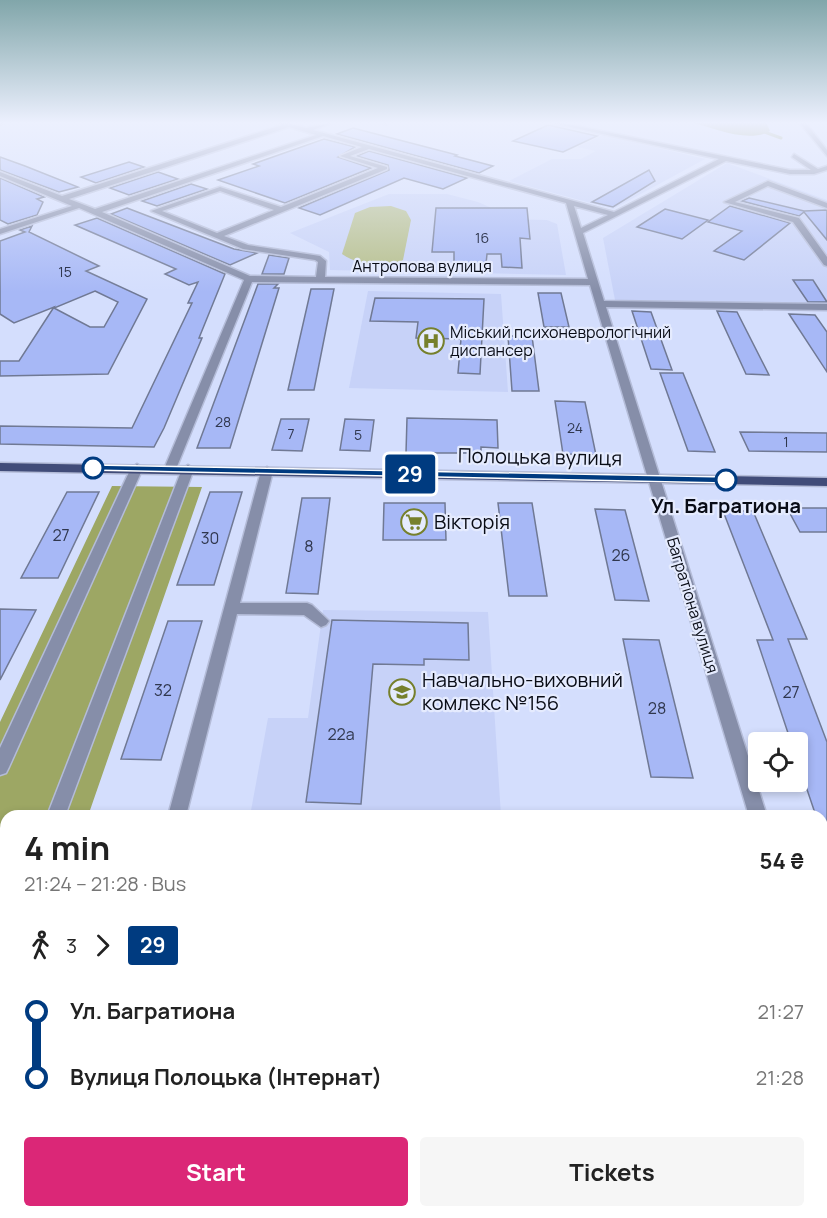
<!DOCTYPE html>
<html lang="en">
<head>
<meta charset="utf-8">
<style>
	body { margin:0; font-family:Manrope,sans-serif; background:#f6f6f6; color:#222; height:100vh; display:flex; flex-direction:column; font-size:22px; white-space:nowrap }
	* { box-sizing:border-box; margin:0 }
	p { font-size:20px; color:#767676 }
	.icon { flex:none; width:33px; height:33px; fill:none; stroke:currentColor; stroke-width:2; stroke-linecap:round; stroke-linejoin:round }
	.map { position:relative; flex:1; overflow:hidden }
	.side { position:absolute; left:0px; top:810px; width:828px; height:408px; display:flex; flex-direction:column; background:#fff; border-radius:18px 18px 0 0; box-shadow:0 3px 9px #0003 }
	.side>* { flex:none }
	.badge { padding:0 12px; border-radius:4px; font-size:21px; line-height:39px }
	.fabs { position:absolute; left:748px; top:732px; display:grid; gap:12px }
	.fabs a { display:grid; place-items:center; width:60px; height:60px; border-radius:6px; background:#fff; box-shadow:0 3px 9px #0003; font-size:30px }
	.map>.badge { position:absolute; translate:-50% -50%; box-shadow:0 0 0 3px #fff }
	.legs { display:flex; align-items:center; gap:9px; height:66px; padding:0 24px; font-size:20px }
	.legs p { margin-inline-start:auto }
	.overview { display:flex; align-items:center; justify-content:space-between; height:102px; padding:0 24px }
	h1 { font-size:33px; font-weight:700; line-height:45px }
	.button { display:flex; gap:12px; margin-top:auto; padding:12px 24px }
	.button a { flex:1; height:69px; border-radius:6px; background:#db2777; color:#fff; font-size:24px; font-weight:700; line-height:69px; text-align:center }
	.button a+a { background:#f6f6f6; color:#222 }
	ul { padding:0 24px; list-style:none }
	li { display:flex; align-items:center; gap:21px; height:66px; font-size:22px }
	li i { display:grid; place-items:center; width:9px; height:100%; margin:0 8px; background:currentColor }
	li i::after { content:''; width:15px; height:15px; margin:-8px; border:4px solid; border-radius:50%; background:#fff }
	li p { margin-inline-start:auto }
	li:first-child i { background:linear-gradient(#0000 50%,currentColor 0) }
	li:last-child i { background:linear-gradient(currentColor 50%,#0000 0) }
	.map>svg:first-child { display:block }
	.built { fill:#c7d2f8 }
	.green { fill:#b5be89 }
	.forest { fill:#9da764 }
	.water { fill:#87914e }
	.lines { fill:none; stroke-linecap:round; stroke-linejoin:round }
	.stream { stroke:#87914e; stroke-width:3 }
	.building { fill:#a7b8f6; stroke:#707994; stroke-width:1.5; fill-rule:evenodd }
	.minor-casing { stroke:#b4bcd8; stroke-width:3 }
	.major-casing { stroke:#b4bcd8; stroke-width:3 }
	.minor { fill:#868ea9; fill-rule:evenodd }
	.major { fill:#414c79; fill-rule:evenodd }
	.line-1 { fill:#003b80; stroke:#fff; stroke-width:1.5 }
	.stop-1-dot { fill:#fff; stroke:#003b80; stroke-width:3 }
	.labels { text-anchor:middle; stroke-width:4.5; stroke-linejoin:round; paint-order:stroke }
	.far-number-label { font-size:14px; fill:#30374e }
	.far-street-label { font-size:16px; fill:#090c16; stroke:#e5ebfe }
	.far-poi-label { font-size:16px; fill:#090c16; stroke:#e5ebfe; text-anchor:start }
	.number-label { font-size:16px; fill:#30374e }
	.street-label { font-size:20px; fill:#090c16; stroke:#e5ebfe }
	.stop-label { font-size:20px; font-weight:bold; fill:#090c16; stroke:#e5ebfe }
	.poi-label { font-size:20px; fill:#090c16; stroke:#e5ebfe; text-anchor:start }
</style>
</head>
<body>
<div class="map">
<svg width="827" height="1218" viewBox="0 0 827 1218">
	<rect width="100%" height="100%" fill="#d4defd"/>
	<g class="built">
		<path d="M603,135L705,159L613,209L509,181L552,159H581L596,151L577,147Z"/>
		<path d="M727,163L827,200V304L615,300L603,238Z"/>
		<path d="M389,194H447L478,202L496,210L497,219L547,220L557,224L566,275L330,270L329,252L290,233Z"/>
		<path d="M368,291L501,294L508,392L349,388Z"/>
		<path d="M323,610L488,612L501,816H250L268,718H308Z"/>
		<path d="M0,1167H6V1212H60L58,1218H0Z"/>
	</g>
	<path class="green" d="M391,206L406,211L411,220L403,260C387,273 357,264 342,254L355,213L370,207Z"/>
	<path class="forest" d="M112,486L202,487L88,816H6V1055L0,1072V722Z"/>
	<path class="water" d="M690,122H766L770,131C748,144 712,127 690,122Z"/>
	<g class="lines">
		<path class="stream" d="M759,130L781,138"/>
	</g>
	<g class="building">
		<path d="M548,125L597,136L563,152L513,141Z"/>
		<path d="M353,128L457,155L455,156L493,166L479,173L337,134Z"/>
		<path d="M324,139L355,147L338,157L371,168L285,203L218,180L259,166L253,164Z"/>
		<path d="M369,151L467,178L443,189L404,178L320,215L299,208L389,170L388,165L357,156Z"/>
		<path d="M0,157L25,166L78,187L59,192L0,170Z"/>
		<path d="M129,162L144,167L96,183L81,177Z"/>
		<path d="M649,170L655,181L613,207L592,202Z"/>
		<path d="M158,172L178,179L129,195L110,188Z"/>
		<path d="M0,178L44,197L37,199L43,202L37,215L8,224L0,220Z"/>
		<path d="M191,184L207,189L157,206L142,201Z"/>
		<path d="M749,198L804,211L827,210V240L804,212L799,216L742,201Z"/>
		<path d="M730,206L790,223L744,260L714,251L742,231L708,222Z"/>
		<path d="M127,208L234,249L257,253L230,265L111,214Z"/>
		<path d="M436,208H527L530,239L520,238L522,268L502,267L501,254H487L486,264L454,263V252H432Z"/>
		<path d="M665,209L708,220L682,239L637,227Z"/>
		<path d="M97,218L225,274L199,338H202L164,428L154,447L0,444V426L132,428L192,303H188L198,282L189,285L165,274L176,269L75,225Z"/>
		<path d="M32,226L29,232L99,266L86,271L147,299L108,374L0,376V361H19L54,307L14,323L0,314V241L25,232L20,230ZM95,291L118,302L104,327H90L54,308Z"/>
		<path d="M269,255L289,258L284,274H262Z"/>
		<path d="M793,280H813L827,302H808Z"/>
		<path d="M258,284H278L274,288H279L230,448H197Z"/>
		<path d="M311,289H334L314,390H288Z"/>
		<path d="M538,293H561L569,327H544Z"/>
		<path d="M375,298L484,299L480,374L458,373L461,339L416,338L418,322L370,321Z"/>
		<path d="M632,311L651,312L672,370L651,369Z"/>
		<path d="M717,311L737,312L769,375L746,374Z"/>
		<path d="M789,314L815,315L827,332V372Z"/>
		<path d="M508,336H532L539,391H512Z"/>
		<path d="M660,373H683L715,452L688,451Z"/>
		<path d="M555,401L585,402L596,455L563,454Z"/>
		<path d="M407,418L497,420L498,448L481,447V453H406Z"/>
		<path d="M281,419H309L302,451L272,450Z"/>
		<path d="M345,419L374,420L370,451L340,450Z"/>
		<path d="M740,432L827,433V452L749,451Z"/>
		<path d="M67,492H99L58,578H21Z"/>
		<path d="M210,492H242L214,585H177Z"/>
		<path d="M302,498H330L318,594L286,593Z"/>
		<path d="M384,503H445L446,540H383Z"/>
		<path d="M498,503H532L547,596H509Z"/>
		<path d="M787,508H827V532H800Z"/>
		<path d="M595,509L625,510L649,601L615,600Z"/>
		<path d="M723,511H753L807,639H788L827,742V841H824L822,835V816H816L798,763V742H791L757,640H773Z"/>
		<path d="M0,609L36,610L0,680Z"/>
		<path d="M332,620L468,623L469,660L424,659V665L373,664L361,804L306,802Z"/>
		<path d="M168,621H202L161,760L121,759Z"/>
		<path d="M623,639L659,640L693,778L651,777Z"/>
	</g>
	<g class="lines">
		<g class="minor-casing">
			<g id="minor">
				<path d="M0,122H5L0,125Z"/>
				<path d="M274,122H283L306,128L334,122L313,130L614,212L719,159L547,122H558L790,170H811L792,157L794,154L818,169L827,166V170L814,174H790L726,161L583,233L604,301L827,304V310L606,307L767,816H749L590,285L252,282L176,469L170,473L164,469L244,280L79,208L0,234V229L72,206L0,176V172L62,196L282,125ZM289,127L316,135L95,209L69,199ZM323,136L362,147L340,156L378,168L281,207L220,187L151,211L243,249L315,260L318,262L316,277L250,276L102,212ZM369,149L566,203L588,279L325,277L326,261L320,256L248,245L224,236L387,169V167L350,156ZM220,191L274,210L217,233L162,211ZM574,206L608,215L581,228Z"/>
				<path d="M377,122H389L386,124Z"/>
				<path d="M799,122H805L827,150V156Z"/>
				<path d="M768,181L827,203V208L768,186L735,202L799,218L827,257V266L824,265L793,222L724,202Z"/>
				<path d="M137,464L143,468L9,767L6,773L0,775V748L131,468Z"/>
				<path d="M188,465L194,469L65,816H47L182,469Z"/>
				<path d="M267,467L273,471L240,603H307L312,605L329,621L326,625L321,627L304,615L237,614L186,816H168L261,471Z"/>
				<rect x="822" y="854" width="5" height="20"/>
				<path d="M6,936V971L0,974V939Z"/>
				<path d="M822,1015L827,1017V1053L822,1051Z"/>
				<rect x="822" y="1082" width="5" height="24"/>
				<rect x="0" y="1181" width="6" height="26"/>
				<path d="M61,1212H87L86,1218H60Z"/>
				<path d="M694,1212H720L721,1218H695Z"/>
			</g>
		</g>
		<g class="major-casing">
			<path id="major" d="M0,463L827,478V486L0,471Z"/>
		</g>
		<use href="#minor" class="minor"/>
		<use href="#major" class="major"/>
	</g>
	<linearGradient id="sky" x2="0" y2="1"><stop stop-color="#81a6aa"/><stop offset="0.42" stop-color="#ecf0fe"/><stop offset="1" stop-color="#ecf0fe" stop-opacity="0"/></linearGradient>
	<rect width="827" height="292" fill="url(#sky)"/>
	<path class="line-1" d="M93,465L726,477L731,480L726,483L90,470L89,468Z"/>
	<defs>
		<g id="hospital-ring" transform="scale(1.35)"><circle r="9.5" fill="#e5ebfe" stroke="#76802c" stroke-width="1.5"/><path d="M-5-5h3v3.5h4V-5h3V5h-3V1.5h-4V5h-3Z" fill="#76802c"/></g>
		<g id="supermarket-ring" transform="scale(1.35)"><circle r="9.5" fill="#e5ebfe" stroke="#76802c" stroke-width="1.5"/><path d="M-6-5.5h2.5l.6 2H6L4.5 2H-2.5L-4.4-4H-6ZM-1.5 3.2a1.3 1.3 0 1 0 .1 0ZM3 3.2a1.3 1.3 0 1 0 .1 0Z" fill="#76802c"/></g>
		<g id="school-ring" transform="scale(1.35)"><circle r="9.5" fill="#e5ebfe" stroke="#76802c" stroke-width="1.5"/><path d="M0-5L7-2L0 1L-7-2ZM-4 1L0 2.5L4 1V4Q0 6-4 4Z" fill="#76802c"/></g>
	</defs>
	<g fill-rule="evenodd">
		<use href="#hospital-ring" x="431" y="341"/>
		<use href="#supermarket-ring" x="414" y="522"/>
		<use href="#school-ring" x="402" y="692"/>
	</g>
	<g class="stop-1-dot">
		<circle cx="93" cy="468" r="10"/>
		<circle cx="726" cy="480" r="10"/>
	</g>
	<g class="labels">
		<g class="far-number-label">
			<text x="482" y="243">16</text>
			<text x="65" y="277">15</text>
			<text x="223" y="427">28</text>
			<text x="575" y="433">24</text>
			<text x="291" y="439">7</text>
			<text x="358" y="440">5</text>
			<text x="786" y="447">1</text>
		</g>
		<g class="far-street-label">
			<text x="422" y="272">Антропова вулиця</text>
			<text transform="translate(693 605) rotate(73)" y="6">Багратіона вулиця</text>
		</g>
		<g class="far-poi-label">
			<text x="450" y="338">Міський психоневрологічний<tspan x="450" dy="18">диспансер</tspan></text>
		</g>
		<g class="number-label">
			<text x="61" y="541">27</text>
			<text x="210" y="544">30</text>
			<text x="309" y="552">8</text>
			<text x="621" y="561">26</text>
			<text x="163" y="696">32</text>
			<text x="791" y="698">27</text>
			<text x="657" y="714">28</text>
			<text x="341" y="740">22а</text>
		</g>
		<g class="street-label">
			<text transform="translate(540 457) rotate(1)" y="7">Полоцька вулиця</text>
		</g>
		<g class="stop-label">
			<text x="726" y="513">Ул. Багратиона</text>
		</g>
		<g class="poi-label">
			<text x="434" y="529">Вікторія</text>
			<text x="422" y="687">Навчально-виховний<tspan x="422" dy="23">комлекс №156</tspan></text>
		</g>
	</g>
</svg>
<div class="fabs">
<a><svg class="icon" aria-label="locate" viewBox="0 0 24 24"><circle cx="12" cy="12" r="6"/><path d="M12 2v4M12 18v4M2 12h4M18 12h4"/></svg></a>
</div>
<b class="badge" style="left:410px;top:474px;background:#003b80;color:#fff">29</b>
<section class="side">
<div class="overview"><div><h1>4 min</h1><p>21:24 – 21:28 · Bus</p></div><b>54 ₴</b></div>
<div class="legs"><svg class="icon" aria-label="walk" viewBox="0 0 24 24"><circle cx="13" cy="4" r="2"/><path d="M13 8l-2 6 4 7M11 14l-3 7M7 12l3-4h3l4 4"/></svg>3<svg class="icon" aria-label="forward" viewBox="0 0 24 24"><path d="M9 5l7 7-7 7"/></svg><b class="badge" style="background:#003b80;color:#fff">29</b></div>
<ul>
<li><i style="color:#003b80"></i><b>Ул. Багратиона</b><p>21:27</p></li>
<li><i style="color:#003b80"></i><b>Вулиця Полоцька (Інтернат)</b><p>21:28</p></li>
</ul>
<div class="button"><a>Start</a><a>Tickets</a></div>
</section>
</div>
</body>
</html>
